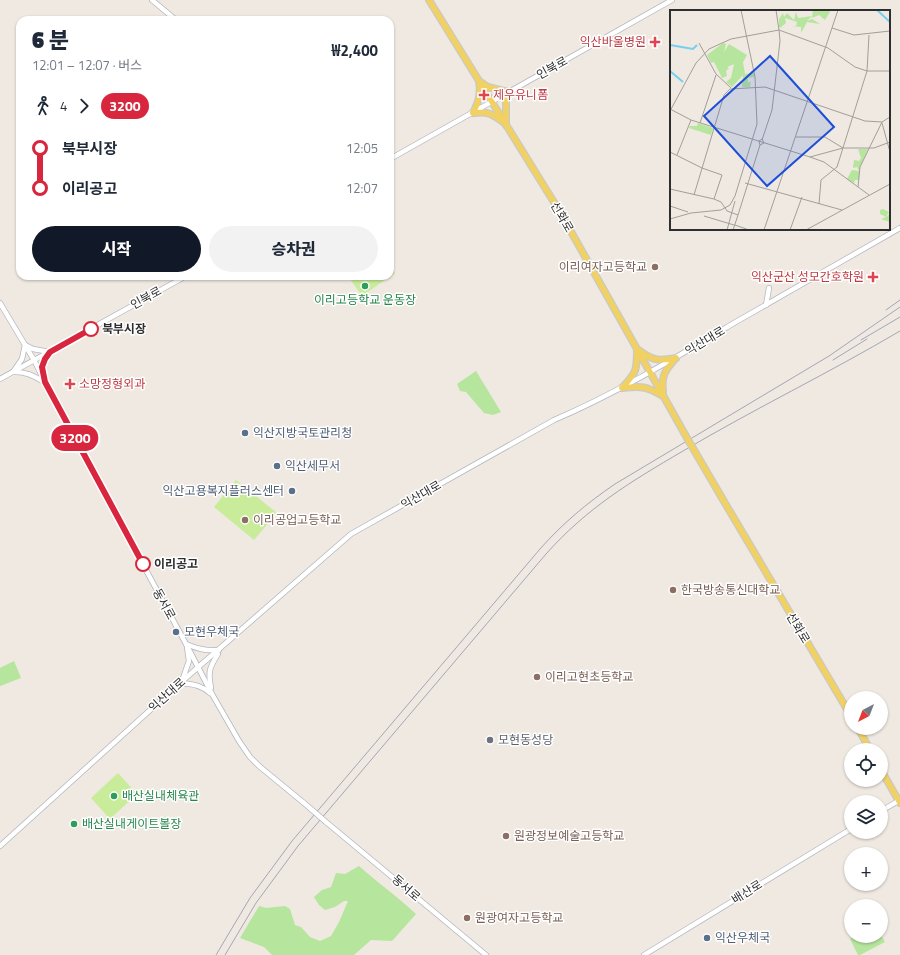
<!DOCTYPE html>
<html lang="ko">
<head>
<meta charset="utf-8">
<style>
	body { margin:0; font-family:"Titillium Web","Noto Sans KR",sans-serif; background:#f2f2f3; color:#1f2937; height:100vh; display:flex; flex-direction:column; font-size:15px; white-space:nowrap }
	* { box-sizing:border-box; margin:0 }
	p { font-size:13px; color:#747a83 }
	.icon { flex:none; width:22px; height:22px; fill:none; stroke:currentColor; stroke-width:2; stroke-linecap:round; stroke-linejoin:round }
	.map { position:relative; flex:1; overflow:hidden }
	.sheet { position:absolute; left:16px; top:16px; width:378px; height:264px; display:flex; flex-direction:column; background:#fff; border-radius:12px; box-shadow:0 1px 3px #0004 }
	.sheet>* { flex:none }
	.badge { padding:0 8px; border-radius:13px; font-size:14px; line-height:26px }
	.needle { width:26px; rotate:222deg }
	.controls { position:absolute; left:844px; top:691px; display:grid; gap:8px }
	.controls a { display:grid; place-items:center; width:44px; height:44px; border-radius:50%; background:#fff; box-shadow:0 1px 3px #0004; font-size:20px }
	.map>.badge { position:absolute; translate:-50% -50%; box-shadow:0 0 0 2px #fff }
	.legs { display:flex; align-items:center; gap:6px; height:44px; padding:0 16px; font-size:13px }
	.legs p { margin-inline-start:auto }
	.summary { display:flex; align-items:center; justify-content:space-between; height:68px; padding:0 16px }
	h1 { font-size:22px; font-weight:800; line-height:30px }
	.action { display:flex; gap:8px; margin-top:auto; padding:8px 16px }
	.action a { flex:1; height:46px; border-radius:24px; background:#111827; color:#fff; font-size:16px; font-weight:800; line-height:46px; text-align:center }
	.action a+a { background:#f2f2f3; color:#1f2937 }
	ul { padding:0 16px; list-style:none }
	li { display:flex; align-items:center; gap:14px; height:40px; font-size:15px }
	li i { display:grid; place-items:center; width:6px; height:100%; margin:0 5px; background:currentColor }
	li i::after { content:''; width:10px; height:10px; margin:-5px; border:3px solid; border-radius:50%; background:#fff }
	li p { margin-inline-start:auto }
	li:first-child i { background:linear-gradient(#0000 50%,currentColor 0) }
	li:last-child i { background:linear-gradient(currentColor 50%,#0000 0) }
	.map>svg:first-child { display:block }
	.green { fill:#b6e59e }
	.pitch { fill:#c9ec9a }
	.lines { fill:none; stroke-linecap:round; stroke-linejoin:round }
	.minor-casing { stroke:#b4b7c1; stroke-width:6 }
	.major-casing { stroke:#c9c9c9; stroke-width:8 }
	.minor { stroke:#fff; stroke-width:4.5 }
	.major { stroke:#f2d163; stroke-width:5.5 }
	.rail { stroke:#a3a6b8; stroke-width:1 }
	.minor-bridge-casing { stroke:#b4b7c1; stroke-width:6; stroke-linecap:butt }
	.major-bridge-casing { stroke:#c9c9c9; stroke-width:8; stroke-linecap:butt }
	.minor-bridge { stroke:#fff; stroke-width:4.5 }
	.major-bridge { stroke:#f2d163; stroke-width:5.5 }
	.line-1-casing { stroke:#fff; stroke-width:9 }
	.line-1 { stroke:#d7263d; stroke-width:6 }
	.health-dot { fill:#e0444e; stroke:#fff; stroke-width:1.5 }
	.education-dot { fill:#8d6e63; stroke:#fff; stroke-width:1.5 }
	.leisure-dot { fill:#2e9e5b; stroke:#fff; stroke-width:1.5 }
	.stop-1-dot { fill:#fff; stroke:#d7263d; stroke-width:2 }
	.service-dot { fill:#5c6f8a; stroke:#fff; stroke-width:1.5 }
	.worship-dot { fill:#6b7280; stroke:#fff; stroke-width:1.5 }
	.labels { text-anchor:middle; stroke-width:3; stroke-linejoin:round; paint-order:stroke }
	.health-label { font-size:12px; fill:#be3a42; stroke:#fff; text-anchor:end }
	.street-label { font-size:12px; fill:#2e2e2e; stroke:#fff }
	.education-label { font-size:12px; fill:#785e54; stroke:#fff; text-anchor:start }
	.leisure-label { font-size:12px; fill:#27864d; stroke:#fff; text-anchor:start }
	.stop-label { font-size:12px; font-weight:bold; fill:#2e2e2e; stroke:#fff; text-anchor:start }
	.service-label { font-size:12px; fill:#4e5e75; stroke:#fff; text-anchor:start }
	.worship-label { font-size:12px; fill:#5b616d; stroke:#fff; text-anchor:start }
	.inset-river { fill:none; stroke:#75cff0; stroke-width:2 }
	.inset-road { fill:none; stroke:#a29e99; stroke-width:1 }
	.view { fill:#1d4ed8; fill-opacity:0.15; stroke:#1d4ed8; stroke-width:2 }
	.inset-edge { fill:none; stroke:#2e2e2e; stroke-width:2 }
</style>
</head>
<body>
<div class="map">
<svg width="900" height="955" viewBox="0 0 900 955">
	<rect width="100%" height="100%" fill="#efe9e1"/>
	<g class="green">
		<path d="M476,371L501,412L493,415L484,413L466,392L460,391L457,384Z"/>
		<path d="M14,661L21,678L0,686V668Z"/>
		<path d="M359,866C378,883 398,897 416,914L392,941L371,940L354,955H272L264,947L240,938L259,906L266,908L285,906L290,909L295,925L301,927L310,937L320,941L331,936L339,922L348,901H344L335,907L325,910L319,905L314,897L322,890L331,887L336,873L345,874Z"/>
		<path d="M881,935L885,942L860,955H858L850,939L856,936Z"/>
	</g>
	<g class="pitch">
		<path d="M390,266L395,273L362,296L348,276H390Z"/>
		<path d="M236,480L277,513L254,540L214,507Z"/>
		<path d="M118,773L137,794L110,819L91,798Z"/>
	</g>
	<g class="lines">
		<g class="minor-casing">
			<g id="minor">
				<path d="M152,0L176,20"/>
				<path d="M390,159L672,0"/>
				<path d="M0,303L34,360L53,398L186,644L212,694L239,741L250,757L259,766L304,803"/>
				<path d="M766,305L769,288"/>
				<path d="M44,374C42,366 44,361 49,353"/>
				<path d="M0,379L186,276"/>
				<path d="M44,382C34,376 25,371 13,372L22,359L25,345L33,349L50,352"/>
				<path d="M186,644C198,649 206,651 219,650"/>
				<path d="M182,681L189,661L187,647"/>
				<path d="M180,683C192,684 201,685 210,693"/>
				<path d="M211,688C208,672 209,668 218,654"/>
				<path d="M881,811L900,800"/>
				<path d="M326,822L486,955"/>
				<path d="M0,846L180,683L351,534L554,420C617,393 675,358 734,323C789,291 845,260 900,228"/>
				<path d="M644,955L851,829"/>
			</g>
		</g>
		<g class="major-casing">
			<g id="major">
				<path d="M429,0L560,212L687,438"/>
				<path d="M473,113C479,101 481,94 479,81L488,87L508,92L506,102V125"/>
				<path d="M473,113C488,111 492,114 503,122"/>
				<path d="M640,351C653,361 660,361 676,358"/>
				<path d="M622,388C637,372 637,370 637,349"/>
				<path d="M622,388C642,386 646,386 663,396"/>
				<path d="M663,392C661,376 665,370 676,358"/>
				<path d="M722,498L851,716"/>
				<path d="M858,728L870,750"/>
				<path d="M881,770L900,803"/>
			</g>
		</g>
		<use href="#minor" class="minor"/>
		<use href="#major" class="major"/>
		<g class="rail">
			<path d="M886,310L900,300"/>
			<path d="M861,340L900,317"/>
			<path d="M833,360L867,339"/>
			<path d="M216,955L250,898L292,841L540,549C562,524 587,503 615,484L829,356L900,307"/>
			<path d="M225,955L256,903L298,846L546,554C587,508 630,482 683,451C754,409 829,373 900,331"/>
		</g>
		<g class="minor-bridge-casing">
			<path id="minor-bridge" d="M304,803L326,822"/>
		</g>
		<g class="major-bridge-casing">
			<path id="major-bridge" d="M687,438L722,498"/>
		</g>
		<use href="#minor-bridge" class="minor-bridge"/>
		<use href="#major-bridge" class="major-bridge"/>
	</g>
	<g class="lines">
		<g class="line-1-casing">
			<path id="line-1" d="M91,329L50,352L45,359L42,367L45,382L143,564"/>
		</g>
		<use href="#line-1" class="line-1"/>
	</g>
	<g class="health-dot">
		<path d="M653 36h4v4h4v4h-4v4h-4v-4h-4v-4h4z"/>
		<path d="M482 89h4v4h4v4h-4v4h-4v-4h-4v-4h4z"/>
		<path d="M871 271h4v4h4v4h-4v4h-4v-4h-4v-4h4z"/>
		<path d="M68 378h4v4h4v4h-4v4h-4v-4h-4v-4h4z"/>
	</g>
	<g class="education-dot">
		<circle cx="655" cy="267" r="4"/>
		<circle cx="245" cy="520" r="4"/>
		<circle cx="673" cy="590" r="4"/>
		<circle cx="537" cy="677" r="4"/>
		<circle cx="506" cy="836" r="4"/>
		<circle cx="467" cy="918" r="4"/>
	</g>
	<g class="leisure-dot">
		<circle cx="365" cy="286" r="4"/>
		<circle cx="114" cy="796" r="4"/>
		<circle cx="74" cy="824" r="4"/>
	</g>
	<g class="stop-1-dot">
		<circle cx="91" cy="329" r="7"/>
		<circle cx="143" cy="564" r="7"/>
	</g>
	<g class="service-dot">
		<circle cx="245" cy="433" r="4"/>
		<circle cx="277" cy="466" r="4"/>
		<circle cx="292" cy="491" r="4"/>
		<circle cx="176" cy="632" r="4"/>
		<circle cx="707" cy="938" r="4"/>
	</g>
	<circle class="worship-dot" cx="490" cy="740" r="4"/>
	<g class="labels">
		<g class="health-label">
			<text x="646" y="46">익산바울병원</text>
			<text x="493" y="99" text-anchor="start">제우유니폼</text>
			<text x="864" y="281">익산군산 성모간호학원</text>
			<text x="79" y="388" text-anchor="start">소망정형외과</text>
		</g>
		<g class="street-label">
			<text transform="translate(552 68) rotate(-29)" y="4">인북로</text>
			<text transform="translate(562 217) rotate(60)" y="4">선화로</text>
			<text transform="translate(146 298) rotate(-29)" y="4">인북로</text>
			<text transform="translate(705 341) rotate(-31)" y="4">익산대로</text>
			<text transform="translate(421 495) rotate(-30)" y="4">익산대로</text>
			<text transform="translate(164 604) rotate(61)" y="4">동서로</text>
			<text transform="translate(798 628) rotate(59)" y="4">선화로</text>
			<text transform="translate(167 695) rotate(-42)" y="4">익산대로</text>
			<text transform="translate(406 888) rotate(41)" y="4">동서로</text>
			<text transform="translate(747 892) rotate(-32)" y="4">배산로</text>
		</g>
		<g class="education-label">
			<text x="647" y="271" text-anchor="end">이리여자고등학교</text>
			<text x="253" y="524">이리공업고등학교</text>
			<text x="681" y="594">한국방송통신대학교</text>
			<text x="545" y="681">이리고현초등학교</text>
			<text x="514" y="840">원광정보예술고등학교</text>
			<text x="475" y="922">원광여자고등학교</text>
		</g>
		<g class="leisure-label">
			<text x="365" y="304" text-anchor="middle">이리고등학교 운동장</text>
			<text x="122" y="800">배산실내체육관</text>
			<text x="82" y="828">배산실내게이트볼장</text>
		</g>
		<g class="stop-label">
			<text x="102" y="333">북부시장</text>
			<text x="154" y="568">이리공고</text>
		</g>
		<g class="service-label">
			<text x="253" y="437">익산지방국토관리청</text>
			<text x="285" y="470">익산세무서</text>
			<text x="284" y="495" text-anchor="end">익산고용복지플러스센터</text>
			<text x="184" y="636">모현우체국</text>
			<text x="715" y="942">익산우체국</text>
		</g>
		<g class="worship-label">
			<text x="498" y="744">모현동성당</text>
		</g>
	</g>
	<g transform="translate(670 10)">
		<rect width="220" height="220" fill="#efe9e1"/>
		<path d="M143,0H161L155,10L149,5L142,8ZM126,2L128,8L142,6L137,11L142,9L150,14L137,12L131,23V17L122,16H126L127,12L115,8L116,13L111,17L115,18L109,17V9L113,3L114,7L117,3L124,10ZM53,33L56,34L54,42L59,34L77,45L73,52L75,64L84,63V67L78,68V73L81,71L80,77H72L73,65L62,77L56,72L61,68L64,54L57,57L59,58L56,61L57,66L52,68L44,52L41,53L37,45ZM28,113L43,118L41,125L19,118L20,116H27ZM188,139H198L190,157L189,170H185L184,173L177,169L182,160L189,161L187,157L183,158L184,150L189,151L191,148ZM213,199L219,202L216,207L220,204V212L211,209L216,207L210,204V200Z" fill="#b6e59e"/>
		<path class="inset-river" d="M207,0L220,12M0,35L23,39L27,35M0,61L13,72"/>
		<path class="inset-road" d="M106,0L109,20M162,18L184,25L220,21M29,33L46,64L61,78M0,99L21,110L140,147L173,138H204L220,132M0,101L26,53L39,39L61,29L109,20M30,113L46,65M212,113L220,142M126,127H155L173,138M92,129L94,133L90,135L89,131ZM92,130L102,100L110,31L109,20L158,38L185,57L197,61H220M0,142L32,158L52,165L44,189L51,192L57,201L68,205L63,220M7,145L21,110M140,147L154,152L199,185M75,173L172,200M188,177L190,157L212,112M0,179L44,189M24,185L54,85L60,79L95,77L195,111L212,112L220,107M149,194L151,170L167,157L197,61L199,25M0,196L18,202M68,205L90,135M34,206L64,215M0,209L21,203L51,200L60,195L65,186L87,114L85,67L71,0M65,215L79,220M57,220L65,191M94,220L168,0M120,220L132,187M136,220L220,174"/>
		<path class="view" d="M100,46L164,117L97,176L34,106Z"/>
		<rect width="220" height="220" class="inset-edge"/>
	</g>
</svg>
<div class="controls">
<a><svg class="needle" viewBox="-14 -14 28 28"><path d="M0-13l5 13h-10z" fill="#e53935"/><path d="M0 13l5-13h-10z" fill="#747a83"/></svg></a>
<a><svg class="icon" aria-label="locate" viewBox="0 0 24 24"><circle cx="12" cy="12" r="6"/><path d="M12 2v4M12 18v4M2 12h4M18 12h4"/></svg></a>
<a><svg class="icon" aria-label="layers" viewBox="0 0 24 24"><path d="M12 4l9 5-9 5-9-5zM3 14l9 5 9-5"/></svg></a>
<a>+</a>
<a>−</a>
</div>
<b class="badge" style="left:75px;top:438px;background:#d7263d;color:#fff">3200</b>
<section class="sheet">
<div class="summary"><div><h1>6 분</h1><p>12:01 – 12:07 · 버스</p></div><b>₩2,400</b></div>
<div class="legs"><svg class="icon" aria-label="walk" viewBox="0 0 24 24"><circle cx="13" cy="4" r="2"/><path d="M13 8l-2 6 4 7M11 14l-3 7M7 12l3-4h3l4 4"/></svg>4<svg class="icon" aria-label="forward" viewBox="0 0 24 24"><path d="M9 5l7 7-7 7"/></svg><b class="badge" style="background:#d7263d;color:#fff">3200</b></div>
<ul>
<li><i style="color:#d7263d"></i><b>북부시장</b><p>12:05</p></li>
<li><i style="color:#d7263d"></i><b>이리공고</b><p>12:07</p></li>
</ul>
<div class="action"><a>시작</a><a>승차권</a></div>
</section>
</div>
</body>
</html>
